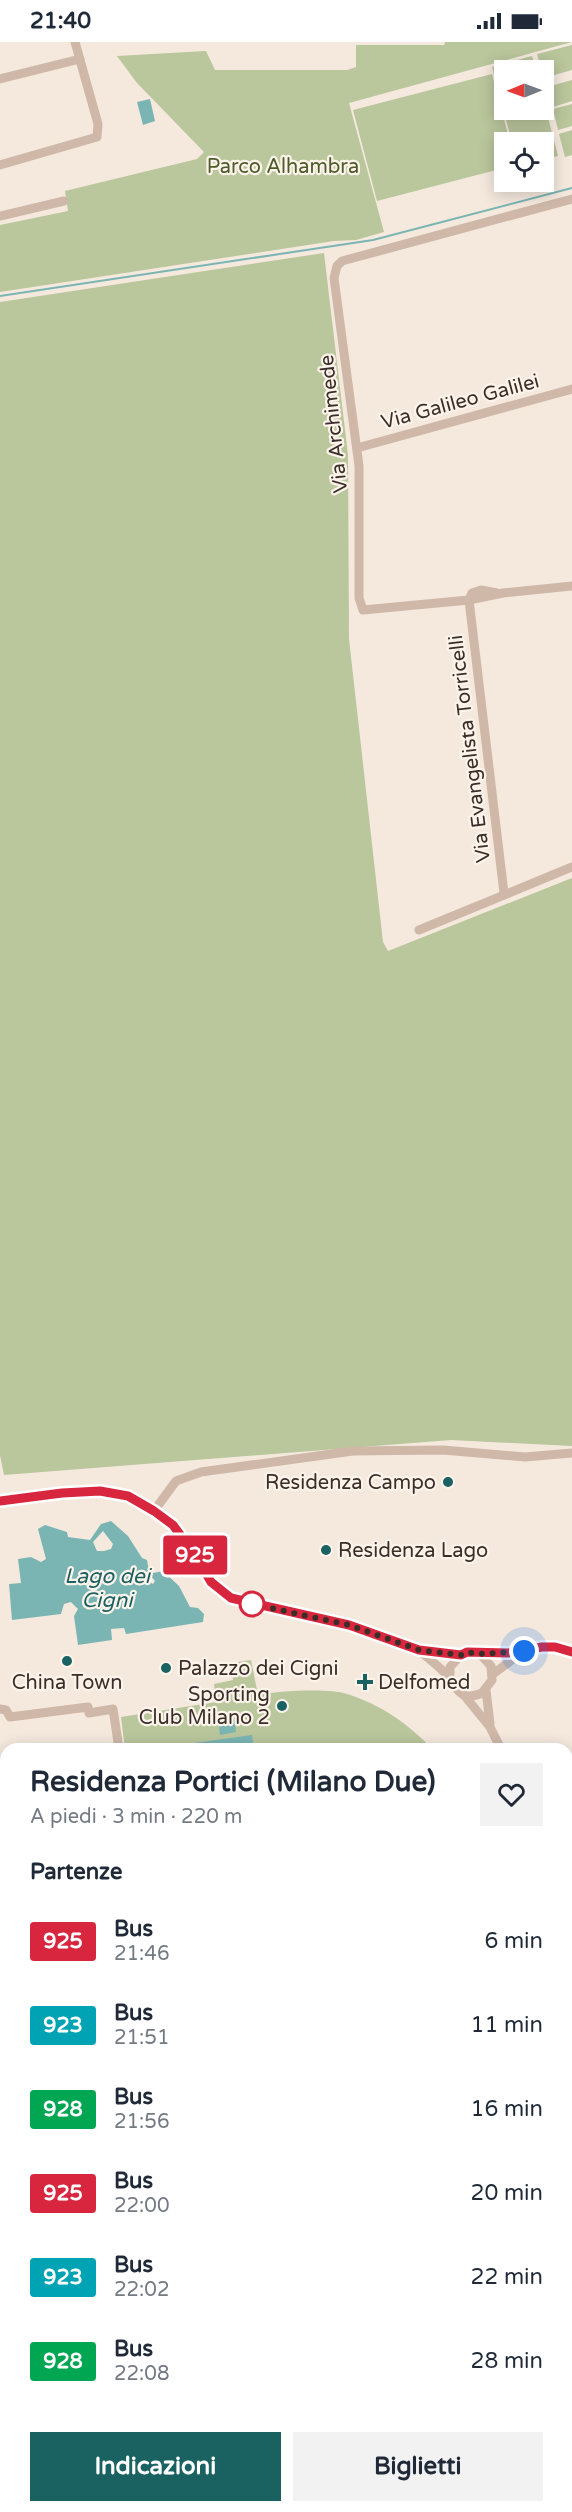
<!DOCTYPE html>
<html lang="it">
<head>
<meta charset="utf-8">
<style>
	body { margin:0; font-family:"Varela Round",sans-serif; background:#f2f2f3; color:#1f2937; height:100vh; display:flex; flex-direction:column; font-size:22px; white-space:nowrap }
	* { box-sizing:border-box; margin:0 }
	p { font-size:20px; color:#747a83 }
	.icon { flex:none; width:33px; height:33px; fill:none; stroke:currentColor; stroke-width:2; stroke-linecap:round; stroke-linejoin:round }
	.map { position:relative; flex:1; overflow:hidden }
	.panel { position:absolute; left:0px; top:1701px; width:573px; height:770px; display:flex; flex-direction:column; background:#fff; border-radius:18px 18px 0 0; box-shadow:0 3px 15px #0003 }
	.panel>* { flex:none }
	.badge { padding:0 12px; border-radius:4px; font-size:21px; line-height:39px }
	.needle { width:39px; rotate:269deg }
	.tools { position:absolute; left:494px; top:18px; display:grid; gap:12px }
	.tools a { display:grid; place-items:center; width:60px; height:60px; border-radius:0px; background:#fff; box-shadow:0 3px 15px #0003; font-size:30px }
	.you { position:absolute; width:30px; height:30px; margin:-15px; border:4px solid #fff; border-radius:50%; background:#1a73e8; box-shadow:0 0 0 9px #1a73e833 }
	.map>.badge { position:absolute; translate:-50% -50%; box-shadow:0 0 0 3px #fff }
	h2 { padding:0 30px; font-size:22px; line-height:54px }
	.round { display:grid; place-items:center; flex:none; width:63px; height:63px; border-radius:0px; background:#f2f2f3 }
	.headline { display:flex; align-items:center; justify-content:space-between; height:102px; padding:0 30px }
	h1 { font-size:28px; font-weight:700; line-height:45px }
	.primary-button { display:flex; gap:12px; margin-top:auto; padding:12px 30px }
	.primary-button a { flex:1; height:69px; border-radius:0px; background:#1a6161; color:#fff; font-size:24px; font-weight:700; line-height:69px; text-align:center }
	.primary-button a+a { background:#f2f2f3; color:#1f2937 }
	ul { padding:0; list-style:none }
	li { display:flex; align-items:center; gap:18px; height:84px; padding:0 30px }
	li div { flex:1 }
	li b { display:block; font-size:22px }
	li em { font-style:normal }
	li .badge { min-width:66px; font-weight:700; text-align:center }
	.status { display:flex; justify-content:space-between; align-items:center; height:42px; padding:0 30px; background:#fff; direction:ltr }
	.status svg { height:16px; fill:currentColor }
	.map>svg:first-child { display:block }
	.green { fill:#bac69c }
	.water { fill:#7ab5b4; fill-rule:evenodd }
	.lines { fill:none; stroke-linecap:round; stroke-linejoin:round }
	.stream { stroke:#7ab5b4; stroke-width:2 }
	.minor { stroke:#cfb8a8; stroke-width:9 }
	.line-casing { stroke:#fff; stroke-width:14 }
	.line { stroke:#d7263d; stroke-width:9 }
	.walk { stroke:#3b2e29; stroke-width:6; stroke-dasharray:0 10.8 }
	.poi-dot { fill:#1a6161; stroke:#fcf3eb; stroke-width:2 }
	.stop-dot { fill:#fff; stroke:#d7263d; stroke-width:3 }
	.labels { text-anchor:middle; stroke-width:4.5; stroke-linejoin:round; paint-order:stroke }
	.park-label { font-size:20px; fill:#4d5c2a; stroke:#fcf3eb }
	.street-label { font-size:20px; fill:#3b2e29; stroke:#fcf3eb }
	.poi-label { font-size:20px; fill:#3b2e29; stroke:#fcf3eb; text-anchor:start }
	.water-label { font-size:21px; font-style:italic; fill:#1a6161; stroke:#fcf3eb }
</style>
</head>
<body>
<div class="status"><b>21:40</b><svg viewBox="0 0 49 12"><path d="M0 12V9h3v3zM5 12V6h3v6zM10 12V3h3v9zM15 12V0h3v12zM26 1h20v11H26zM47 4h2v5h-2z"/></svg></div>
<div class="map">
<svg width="572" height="2470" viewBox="0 0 572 2470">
	<rect width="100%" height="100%" fill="#f5e9de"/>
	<g class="green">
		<path d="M445,0H572L349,61L384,190L356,198L334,199L0,250V183L68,169L65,149L197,117L204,110L137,41L117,14L206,9L215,28H347L356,25V3H444Z"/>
		<path d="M572,3V28L544,36L537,12Z"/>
		<path d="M532,14L536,28H504V68H543V56L558,114L543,118V100H512L492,25Z"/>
		<path d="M492,32L510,100H504V126L377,159L353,68Z"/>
		<path d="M572,38V59L553,65L547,45Z"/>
		<path d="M572,62V84L558,88L553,67Z"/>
		<path d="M572,88V113L565,115L559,92Z"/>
		<path d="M324,211L348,413L349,597L383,900L388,909L572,836V1404L451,1398L4,1433L0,1413V260Z"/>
		<path d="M251,1618L258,1653C277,1649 329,1646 347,1652C380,1662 409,1682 432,1707H125L121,1675L216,1660L214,1642L233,1638L231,1621Z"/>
		<path d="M572,1752V1791H567V1753Z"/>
	</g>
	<g class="water">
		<path d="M150,57L155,79L143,83L137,60Z"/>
		<path d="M111,1479L128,1494L142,1516L147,1518L149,1529L141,1532V1535L153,1542L155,1539L151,1534L153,1531L163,1529L179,1544L190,1565L198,1566L204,1572L203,1580L126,1592L124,1586L111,1587L112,1598L78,1603L74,1574L78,1567L71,1560L64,1562L61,1572L12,1578L9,1542L21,1541L18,1517L31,1515L41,1520L46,1517L38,1487L45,1483L67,1490L68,1495L90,1498L101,1482ZM103,1489L113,1502L111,1507L104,1509H97L93,1500Z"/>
		<path d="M234,1675L236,1690L220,1693L218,1677Z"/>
		<path d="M252,1693L254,1707H188L187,1702Z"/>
	</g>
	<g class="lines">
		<g class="stream">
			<path d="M0,254L373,198L572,146"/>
			<path d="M567,2186L572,2185"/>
			<path d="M0,2229L6,2231"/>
		</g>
		<g class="minor">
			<path d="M0,37L80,17"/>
			<path d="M0,123L97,95L98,82L75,0"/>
			<path d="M572,157L342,219L337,224L334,236L359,424V556L363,568L469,558L503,551L572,544"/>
			<path d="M0,174L64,159"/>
			<path d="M357,406L572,347"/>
			<path d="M469,558L504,851"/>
			<path d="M469,558L472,551L481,548L497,551"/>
			<path d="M419,888L572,825"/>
			<path d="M0,1459L62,1451L100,1449L118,1451L154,1469L173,1483L196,1513L211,1540L232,1556L349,1583L419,1608L480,1612L555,1605L572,1610"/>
			<path d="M154,1469L176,1439L201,1430L353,1409L443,1408L525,1415L572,1411"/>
			<path d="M420,1609C428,1616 437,1623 445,1631C457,1644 458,1661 482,1651L492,1638L491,1624L480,1612"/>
			<path d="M493,1632L524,1609"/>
			<path d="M450,1637V1625L461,1613"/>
			<path d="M486,1648L490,1682"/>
			<path d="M464,1653L490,1685L501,1707"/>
			<path d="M0,1667L6,1668L10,1675L88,1665L89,1671L113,1667L119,1707"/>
			<path d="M567,1971H572"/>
			<path d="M0,1979H6"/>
			<path d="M567,1991H572"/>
			<path d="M0,1997H6"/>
		</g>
	</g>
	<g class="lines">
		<g class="line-casing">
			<path id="line" d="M0,1459L62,1451L100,1449L128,1454L154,1469L173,1483L195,1513L211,1540L231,1556L349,1583L419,1608L461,1613L467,1610L508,1611L542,1605H555L572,1610"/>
		</g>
		<use href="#line" class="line"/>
		<path class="walk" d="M252,1562L349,1583L419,1608L461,1613L467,1610L480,1612L524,1609"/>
	</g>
	<g class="poi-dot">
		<circle cx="448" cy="1440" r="6"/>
		<circle cx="326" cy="1508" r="6"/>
		<circle cx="67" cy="1619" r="6"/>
		<circle cx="166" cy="1626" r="6"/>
		<path d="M362 1631h6v6h6v6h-6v6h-6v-6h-6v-6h6z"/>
		<circle cx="282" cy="1664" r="6"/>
	</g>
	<circle class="stop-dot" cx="252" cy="1562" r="12"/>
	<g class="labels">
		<g class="park-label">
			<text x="283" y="131">Parco Alhambra</text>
		</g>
		<g class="street-label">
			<text transform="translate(460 359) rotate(-15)" y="7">Via Galileo Galilei</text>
			<text transform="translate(333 382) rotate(-96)" y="7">Via Archimede</text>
			<text transform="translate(469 707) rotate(-97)" y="7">Via Evangelista Torricelli</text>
		</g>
		<g class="poi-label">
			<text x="436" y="1447" text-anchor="end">Residenza Campo</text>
			<text x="338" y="1515">Residenza Lago</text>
			<text x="178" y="1633">Palazzo dei Cigni</text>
			<text x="67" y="1647" text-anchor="middle">China Town</text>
			<text x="378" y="1647">Delfomed</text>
			<text x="270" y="1659" text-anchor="end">Sporting<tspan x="270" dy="23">Club Milano 2</tspan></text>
		</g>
		<g class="water-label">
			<text x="107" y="1541">Lago dei<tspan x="107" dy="24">Cigni</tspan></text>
		</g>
	</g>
</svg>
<div class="tools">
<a><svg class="needle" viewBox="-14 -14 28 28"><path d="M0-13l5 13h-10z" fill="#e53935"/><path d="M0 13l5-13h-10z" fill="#747a83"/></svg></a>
<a><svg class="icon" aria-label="locate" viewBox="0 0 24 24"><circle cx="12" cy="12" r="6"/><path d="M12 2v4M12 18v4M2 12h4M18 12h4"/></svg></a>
</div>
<div class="you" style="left:524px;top:1609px"></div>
<b class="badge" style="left:195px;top:1513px;background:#d7263d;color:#fff">925</b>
<section class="panel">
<div class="headline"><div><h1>Residenza Portici (Milano Due)</h1><p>A piedi · 3 min · 220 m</p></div><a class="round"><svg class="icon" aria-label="heart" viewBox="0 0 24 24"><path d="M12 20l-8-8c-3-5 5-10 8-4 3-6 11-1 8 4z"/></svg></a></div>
<h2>Partenze</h2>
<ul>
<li><span class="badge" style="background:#d7263d;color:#fff">925</span><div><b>Bus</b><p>21:46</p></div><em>6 min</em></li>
<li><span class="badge" style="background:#00a3b4;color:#fff">923</span><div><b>Bus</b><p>21:51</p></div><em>11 min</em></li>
<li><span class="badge" style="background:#00a651;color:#fff">928</span><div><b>Bus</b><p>21:56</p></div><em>16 min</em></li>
<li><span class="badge" style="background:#d7263d;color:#fff">925</span><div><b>Bus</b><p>22:00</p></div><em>20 min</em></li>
<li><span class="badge" style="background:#00a3b4;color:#fff">923</span><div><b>Bus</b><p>22:02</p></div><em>22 min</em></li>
<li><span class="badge" style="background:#00a651;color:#fff">928</span><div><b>Bus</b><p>22:08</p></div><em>28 min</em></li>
</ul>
<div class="primary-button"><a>Indicazioni</a><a>Biglietti</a></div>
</section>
</div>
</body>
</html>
